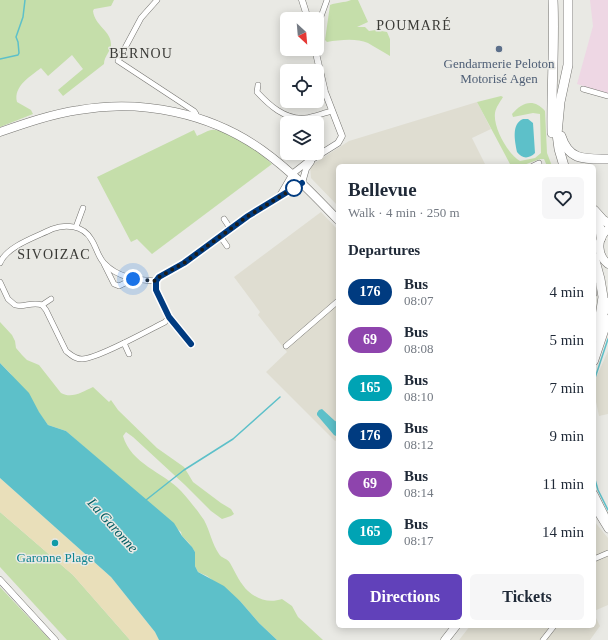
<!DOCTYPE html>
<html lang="en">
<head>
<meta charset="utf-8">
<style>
	body { margin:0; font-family:Georgia,serif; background:#f6f6f7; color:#1f2937; height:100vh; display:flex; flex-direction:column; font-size:15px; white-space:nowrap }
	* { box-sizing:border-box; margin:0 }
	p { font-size:13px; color:#747a83 }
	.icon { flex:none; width:22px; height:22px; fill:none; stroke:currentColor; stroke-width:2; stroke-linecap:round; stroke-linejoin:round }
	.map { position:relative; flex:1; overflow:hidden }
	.side { position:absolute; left:336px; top:164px; width:260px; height:464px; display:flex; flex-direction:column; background:#fff; border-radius:6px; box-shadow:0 2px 10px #0003 }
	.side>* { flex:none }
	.badge { padding:0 8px; border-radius:13px; font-size:14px; line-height:26px }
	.needle { width:26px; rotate:154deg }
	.tools { position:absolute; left:280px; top:12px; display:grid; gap:8px }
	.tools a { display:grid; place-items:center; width:44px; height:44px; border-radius:6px; background:#fff; box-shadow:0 2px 10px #0003; font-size:20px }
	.you { position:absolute; width:20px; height:20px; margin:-10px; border:3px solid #fff; border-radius:50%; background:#1a73e8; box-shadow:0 0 0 6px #1a73e833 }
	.map>.badge { position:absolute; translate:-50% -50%; box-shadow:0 0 0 2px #fff }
	h2 { padding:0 12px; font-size:15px; line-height:36px }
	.round { display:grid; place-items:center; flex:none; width:42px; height:42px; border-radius:6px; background:#f6f6f7 }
	.headline { display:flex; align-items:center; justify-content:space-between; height:68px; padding:0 12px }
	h1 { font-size:19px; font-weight:800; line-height:30px }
	.primary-button { display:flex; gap:8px; margin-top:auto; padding:8px 12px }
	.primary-button a { flex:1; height:46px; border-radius:6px; background:#6141ba; color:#fff; font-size:16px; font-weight:800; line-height:46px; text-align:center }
	.primary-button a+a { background:#f6f6f7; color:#1f2937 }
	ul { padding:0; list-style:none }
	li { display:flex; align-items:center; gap:12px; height:48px; padding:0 12px }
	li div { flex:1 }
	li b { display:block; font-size:15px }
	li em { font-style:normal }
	li .badge { min-width:44px; font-weight:700; text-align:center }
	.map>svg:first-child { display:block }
	.built { fill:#dfddd1 }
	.industrial { fill:#eed7e4 }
	.green { fill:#c5deaa }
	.sand { fill:#e9dfba }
	.water { fill:#5dc0c9 }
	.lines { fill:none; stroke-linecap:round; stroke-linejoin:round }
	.stream { stroke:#5dc0c9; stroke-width:1.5 }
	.minor-casing { stroke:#74736f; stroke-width:6 }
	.tertiary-casing { stroke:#74736f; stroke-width:7 }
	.secondary-casing { stroke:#74736f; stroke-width:8 }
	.primary-casing { stroke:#74736f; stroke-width:9 }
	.motorway-casing { stroke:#74736f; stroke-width:10 }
	.minor { stroke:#fff; stroke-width:5 }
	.tertiary { stroke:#fff; stroke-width:6 }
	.secondary { stroke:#fff; stroke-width:7 }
	.primary { stroke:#fff; stroke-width:8 }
	.motorway { stroke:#fff; stroke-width:9 }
	.line-casing { stroke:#fff; stroke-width:9 }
	.line { stroke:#003b80; stroke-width:6 }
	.walk { stroke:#1c1c1a; stroke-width:4; stroke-dasharray:0 7.2 }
	.service-dot { fill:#5c6f8a; stroke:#e9e9e4; stroke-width:1.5 }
	.stop-dot { fill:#fff; stroke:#003b80; stroke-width:2 }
	.culture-dot { fill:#0f9aa8; stroke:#e9e9e4; stroke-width:1.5 }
	.labels { text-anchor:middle; stroke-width:3; stroke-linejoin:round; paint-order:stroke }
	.service-label { font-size:13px; fill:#4e5e75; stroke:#e9e9e4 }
	.culture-label { font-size:13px; fill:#0d838f; stroke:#e9e9e4 }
	.neighbourhood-label { font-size:14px; letter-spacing:1px; fill:#3a3a36; stroke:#e9e9e4 }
	.water-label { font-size:14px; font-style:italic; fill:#025d63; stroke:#e9e9e4 }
</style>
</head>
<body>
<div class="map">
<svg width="608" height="640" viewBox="0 0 608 640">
	<rect width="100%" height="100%" fill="#e9e9e4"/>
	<g class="built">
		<path d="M477,102L491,129L472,138L486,166H338V206L311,178L310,166L349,141Z"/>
		<path d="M321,212L338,230V439L335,441L266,372L287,352L258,315L260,312L234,277Z"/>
		<path d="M608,351V414L599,416L594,392L596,378Z"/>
		<path d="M594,521L608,538V605L594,611Z"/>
		<path d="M594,614L600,626L590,640H459L470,626H594Z"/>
	</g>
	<path class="industrial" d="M590,0H608V94L577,84L593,26Z"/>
	<g class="green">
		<path d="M0,0H114L111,6L94,9L93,11C95,26 111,31 111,44C112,50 104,56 104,64L63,96L58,90L83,69L72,55L48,76L41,68C31,76 13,86 17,102L31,110L33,114L0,127Z"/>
		<path d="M351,0H358L368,22L357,27H365L369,31L376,30L387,32L390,39V56C383,52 375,47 368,43C356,38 340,40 327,42L325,40L330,5C337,2 344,3 351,0Z"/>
		<path d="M501,96L503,97C500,102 496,107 495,113C493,128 508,154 520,161L535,158L541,153L540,114L533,113L513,117L512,114C522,102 534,98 545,111L547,153L552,166H547L544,159H540L521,166H511L477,102Z"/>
		<path d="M194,130L197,136C203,134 209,129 215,130C235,132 258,151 272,164L152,254L137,239L131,242L97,177Z"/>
		<path d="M0,322L12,335L15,341L16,348L22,355L27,360L39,365L61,393C72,399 82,392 93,387L109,402L111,400L118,410L157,448L184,467L193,482L221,503L231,509L234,514L231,516L222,519L211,511L185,485L133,437L126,432L123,436C131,464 163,472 181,491C189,500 198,511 204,520C210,531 212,544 219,554C221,558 227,558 230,563C235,572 241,585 248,591C258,600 270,603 282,599L292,606L298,617L323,640H277L259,623L240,601L207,576L198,572L195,566V552L189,543L182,536L181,532L66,431L48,425L10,373L0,363Z"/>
		<path d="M0,512L73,575L130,640H67L0,567Z"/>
		<path d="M0,587L50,640H0Z"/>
	</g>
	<path class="sand" d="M0,478L111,577L155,632L159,640H130L73,575L0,512Z"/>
	<g class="water">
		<path d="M523,119H528L533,123L535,153C529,159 522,159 517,152C515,141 511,124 523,119Z"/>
		<path d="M0,363L29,393L39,412L48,425L66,431L174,523L182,536L192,547L195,552V566L198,572L224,586L240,601L259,623L277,640H159L155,632L111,577L0,478Z"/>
		<path d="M322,409L335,421L338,422V435L336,436L334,435L317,415V413L319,410Z"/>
	</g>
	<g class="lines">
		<g class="stream">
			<path d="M0,59L18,55L19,53L18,42L16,37L23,17L25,0"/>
			<path d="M594,381L608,339"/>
			<path d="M594,476L598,490L608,510"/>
			<path d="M146,500L184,470L233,439L280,397"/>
		</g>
		<g class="minor-casing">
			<g id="minor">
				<path d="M157,0L141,18L118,61L194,111L196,114V118"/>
				<path d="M317,24L319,22L327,0"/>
				<path d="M258,85L257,92C269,105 285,120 305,118C314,117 323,113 332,111"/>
				<path d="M583,89L608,96"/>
				<path d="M533,166L539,163"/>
				<path d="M278,198L292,174"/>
				<path d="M224,219L230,228"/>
				<path d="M76,227L83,208"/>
				<path d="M220,236L227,246"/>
				<path d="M0,263C7,246 36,237 52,229C65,224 83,225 91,239C96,246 98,257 104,263C118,278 137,280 156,281"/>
				<path d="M104,264L114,284L119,286L133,279"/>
				<path d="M0,282L8,299L15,305C24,308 32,301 42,305L46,310L66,351C71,355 75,359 82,359C97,359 149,330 165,322L169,317"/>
				<path d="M594,285V294"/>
				<path d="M42,305L51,299"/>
				<path d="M124,343L129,354"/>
				<path d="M191,344L169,317L156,290V281L159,277L184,263L248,216L302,183"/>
				<path d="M286,346L338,301"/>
				<path d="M594,559L608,553"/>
				<path d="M543,640L554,626"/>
			</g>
		</g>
		<g class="tertiary-casing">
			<g id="tertiary">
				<path d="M302,0L308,19"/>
				<path d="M292,174L306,163L338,143L342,136L325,92L315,49"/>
				<path d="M302,183L306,169L311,162"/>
				<path d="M0,580L55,640"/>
			</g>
		</g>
		<g class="secondary-casing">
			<g id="secondary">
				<path d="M594,494L608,522"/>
				<path d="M594,506L608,529"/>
			</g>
		</g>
		<g class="primary-casing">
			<g id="primary">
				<path d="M0,132C26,123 52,114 79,110C142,99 210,113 262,150C290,170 314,195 338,220"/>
				<path d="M608,229C596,239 597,255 608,264"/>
				<path d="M594,339L608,302"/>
				<path d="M594,361L608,319"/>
				<path d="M445,640L456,626"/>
			</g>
		</g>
		<g class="motorway-casing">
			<g id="motorway">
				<path d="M552,133C551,89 555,45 553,0"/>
				<path d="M561,136C569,161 585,159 608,159"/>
				<path d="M564,166L559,149L557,134L560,102L568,65V0"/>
				<path d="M594,210L603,220L608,223"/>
				<path d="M594,218L600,228L601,238"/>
				<path d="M594,257L600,279L603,297L598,329"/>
			</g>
		</g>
		<use href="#minor" class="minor"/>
		<use href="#tertiary" class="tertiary"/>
		<use href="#secondary" class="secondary"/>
		<use href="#primary" class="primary"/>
		<use href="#motorway" class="motorway"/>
	</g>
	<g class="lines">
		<g class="line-casing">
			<path id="line" d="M191,344L169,317L156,290V281L159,277L184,263L248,216L302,183"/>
		</g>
		<use href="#line" class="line"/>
		<path class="walk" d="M133,279L156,281L159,277L184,263L248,216L294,188"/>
	</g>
	<circle class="service-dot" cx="499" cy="49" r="4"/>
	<circle class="stop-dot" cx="294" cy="188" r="8"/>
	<circle class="culture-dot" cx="55" cy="543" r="4"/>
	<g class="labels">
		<g class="service-label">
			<text x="499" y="68">Gendarmerie Peloton<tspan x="499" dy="15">Motorisé Agen</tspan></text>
		</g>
		<g class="culture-label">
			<text x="55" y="562">Garonne Plage</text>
		</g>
		<g class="neighbourhood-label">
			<text x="414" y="30">POUMARÉ</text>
			<text x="141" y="58">BERNOU</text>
			<text x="54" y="259">SIVOIZAC</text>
		</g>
		<g class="water-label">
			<text transform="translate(113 525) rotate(48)" y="5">La Garonne</text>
		</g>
	</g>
</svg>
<div class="tools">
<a><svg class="needle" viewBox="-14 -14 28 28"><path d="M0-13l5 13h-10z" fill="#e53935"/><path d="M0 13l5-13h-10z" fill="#747a83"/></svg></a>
<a><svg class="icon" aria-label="locate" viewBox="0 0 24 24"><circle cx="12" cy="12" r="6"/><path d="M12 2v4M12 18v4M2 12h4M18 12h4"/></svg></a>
<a><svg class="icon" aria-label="layers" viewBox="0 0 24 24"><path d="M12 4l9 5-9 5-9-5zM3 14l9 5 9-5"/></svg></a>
</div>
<div class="you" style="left:133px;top:279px"></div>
<section class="side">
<div class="headline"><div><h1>Bellevue</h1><p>Walk · 4 min · 250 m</p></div><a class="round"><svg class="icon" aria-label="heart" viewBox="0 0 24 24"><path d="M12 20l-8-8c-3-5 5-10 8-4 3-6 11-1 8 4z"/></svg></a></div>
<h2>Departures</h2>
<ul>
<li><span class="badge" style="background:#003b80;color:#fff">176</span><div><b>Bus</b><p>08:07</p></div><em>4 min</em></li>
<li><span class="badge" style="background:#8e44ad;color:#fff">69</span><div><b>Bus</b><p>08:08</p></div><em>5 min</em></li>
<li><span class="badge" style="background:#00a3b4;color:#fff">165</span><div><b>Bus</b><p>08:10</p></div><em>7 min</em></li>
<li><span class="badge" style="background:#003b80;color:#fff">176</span><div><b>Bus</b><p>08:12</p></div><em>9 min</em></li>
<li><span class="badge" style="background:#8e44ad;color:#fff">69</span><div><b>Bus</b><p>08:14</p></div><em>11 min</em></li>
<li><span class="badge" style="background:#00a3b4;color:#fff">165</span><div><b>Bus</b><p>08:17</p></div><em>14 min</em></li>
</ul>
<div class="primary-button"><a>Directions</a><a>Tickets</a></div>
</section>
</div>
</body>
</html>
